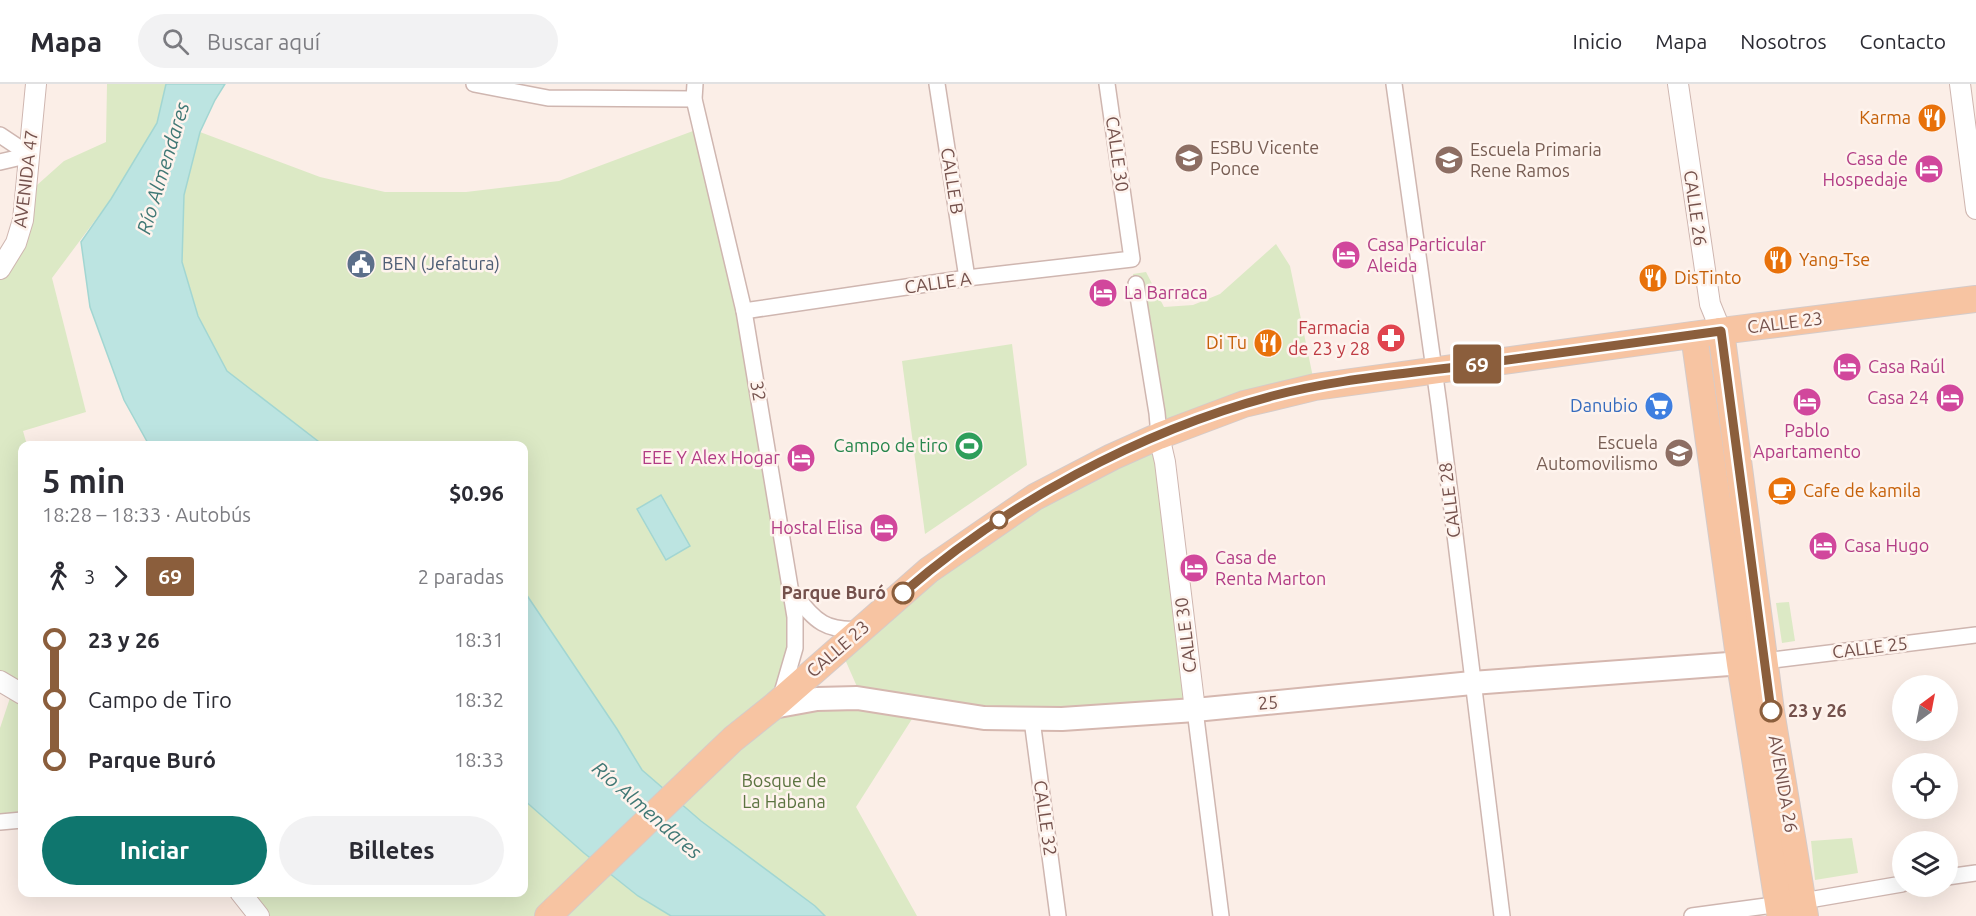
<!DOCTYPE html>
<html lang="es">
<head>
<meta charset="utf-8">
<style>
	body { margin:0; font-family:Ubuntu,sans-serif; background:#f2f2f3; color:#2b2b33; height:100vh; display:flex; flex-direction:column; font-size:22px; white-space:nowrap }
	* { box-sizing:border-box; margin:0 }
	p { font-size:20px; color:#7c7c81 }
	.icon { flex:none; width:33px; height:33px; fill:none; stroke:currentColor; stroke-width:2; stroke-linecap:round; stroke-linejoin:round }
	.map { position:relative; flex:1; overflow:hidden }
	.sheet { position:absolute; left:18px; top:357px; width:510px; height:456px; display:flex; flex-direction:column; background:#fff; border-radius:12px; box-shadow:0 6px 24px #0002 }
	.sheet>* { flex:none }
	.badge { padding:0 12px; border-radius:4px; font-size:21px; line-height:39px }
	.needle { width:39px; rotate:32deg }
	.tools { position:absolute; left:1892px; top:591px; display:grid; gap:12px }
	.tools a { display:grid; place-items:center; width:66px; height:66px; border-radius:50%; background:#fff; box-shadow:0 6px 24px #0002; font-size:30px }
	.map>.badge { position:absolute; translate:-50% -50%; box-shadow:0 0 0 3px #fff }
	.legs { display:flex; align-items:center; gap:9px; height:66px; padding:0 24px; font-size:20px }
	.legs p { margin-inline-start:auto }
	.head { display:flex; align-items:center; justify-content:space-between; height:102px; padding:0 24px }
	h1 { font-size:33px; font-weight:700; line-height:45px }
	.action { display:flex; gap:12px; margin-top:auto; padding:12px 24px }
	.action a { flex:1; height:69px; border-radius:36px; background:#0f766e; color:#fff; font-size:24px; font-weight:700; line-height:69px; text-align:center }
	.action a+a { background:#f2f2f3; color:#2b2b33 }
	ul { padding:0 24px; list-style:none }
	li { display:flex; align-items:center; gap:21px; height:60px; font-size:22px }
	li i { display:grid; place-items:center; width:9px; height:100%; margin:0 8px; background:currentColor }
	li i::after { content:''; width:15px; height:15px; margin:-8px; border:4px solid; border-radius:50%; background:#fff }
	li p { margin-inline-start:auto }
	li:first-child i { background:linear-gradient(#0000 50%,currentColor 0) }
	li:last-child i { background:linear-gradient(currentColor 50%,#0000 0) }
	header { display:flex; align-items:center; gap:36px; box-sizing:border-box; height:84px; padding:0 30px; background:#fff; border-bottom:2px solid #e1e1e2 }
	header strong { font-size:28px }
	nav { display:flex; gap:33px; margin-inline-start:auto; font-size:21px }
	.search { width:420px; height:54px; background:#f2f2f3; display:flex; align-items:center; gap:15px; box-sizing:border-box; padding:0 21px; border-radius:33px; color:#7c7c81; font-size:22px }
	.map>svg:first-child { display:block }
	.green { fill:#dce9c5 }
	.water { fill:#bce4e1; stroke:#a2d6d2; stroke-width:1.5 }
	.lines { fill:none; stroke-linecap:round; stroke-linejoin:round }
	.minor-casing { stroke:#cfb6b0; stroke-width:18 }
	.tertiary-casing { stroke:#cfb6b0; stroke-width:22 }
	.secondary-casing { stroke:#d5b7af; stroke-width:26 }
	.primary-casing { stroke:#d5cbc9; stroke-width:28 }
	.minor { stroke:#fff; stroke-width:15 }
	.tertiary { stroke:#fff; stroke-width:20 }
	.secondary { stroke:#fff; stroke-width:22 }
	.primary { stroke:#f7c4a2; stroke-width:26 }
	.line-1-casing { stroke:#fff; stroke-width:14 }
	.line-1 { stroke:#8b5e3c; stroke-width:9 }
	.stop-1-dot { fill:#fff; stroke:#8b5e3c; stroke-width:3 }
	.labels { text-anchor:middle; stroke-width:5; stroke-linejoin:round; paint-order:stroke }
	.food-label { font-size:18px; fill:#c56008; stroke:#fef3ed; text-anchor:start }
	.education-label { font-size:18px; fill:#785e54; stroke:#fef3ed; text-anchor:start }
	.street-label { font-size:18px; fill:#74514c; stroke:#fef3ed }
	.hotel-label { font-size:18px; fill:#b23c85; stroke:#fef3ed; text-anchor:start }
	.service-label { font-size:18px; fill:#4e5e75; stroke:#fef3ed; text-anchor:start }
	.health-label { font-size:18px; fill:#be3a42; stroke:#fef3ed; text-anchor:end }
	.shop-label { font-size:18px; fill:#366cbe; stroke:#fef3ed; text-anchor:end }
	.leisure-label { font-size:18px; fill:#27864d; stroke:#fef3ed; text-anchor:end }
	.stop-label { font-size:18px; font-weight:bold; fill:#74514c; stroke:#fef3ed; text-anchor:end }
	.park-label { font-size:18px; fill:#5c7441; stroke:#fef3ed }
	.water-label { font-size:20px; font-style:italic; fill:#407875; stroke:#fef3ed }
</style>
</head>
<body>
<header>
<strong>Mapa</strong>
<div class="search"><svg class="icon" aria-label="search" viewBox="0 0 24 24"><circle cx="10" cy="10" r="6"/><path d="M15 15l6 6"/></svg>Buscar aquí</div>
<nav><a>Inicio</a><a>Mapa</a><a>Nosotros</a><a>Contacto</a></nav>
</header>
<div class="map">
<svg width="1976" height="832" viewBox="0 0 1976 832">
	<rect width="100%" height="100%" fill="#fbeee7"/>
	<g class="green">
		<path d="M107,0H166L157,39L111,115L52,194L86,328L23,347L27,361L22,362V736L0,738V644L13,605L0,597V185L27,110L64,77L106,58Z"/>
		<path d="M701,44L795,533L780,615L862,614L840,564L929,486L1159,352L1144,251L1133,190L1146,188L1164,223L1193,221L1220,210L1276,160L1290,182L1315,303L1159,352L1195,626L919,624L856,723L917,832H825L815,822L701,737L642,686L617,645L524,507V362L323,361L227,287L198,232L182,178L184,111L200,48L320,93L385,108H466L559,97Z"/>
		<path d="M1012,260L1027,381L925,450L902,277Z"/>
		<path d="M1789,518L1795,557L1782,559L1776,519Z"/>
		<path d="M524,716C571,758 617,800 671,832H259L240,809L524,808Z"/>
		<path d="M1852,754L1858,789L1815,796L1811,757Z"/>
	</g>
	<g class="water">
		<path d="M166,0H225L215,16L200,48L184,111L182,178L198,232L227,287L323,361H149L124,316L90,223L81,158L111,115L157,39Z"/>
		<path d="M661,411L690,462L666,476L637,425Z"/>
		<path d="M524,507L617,645L642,686L701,737L815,822L825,832H671L638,812L584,769L524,716Z"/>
	</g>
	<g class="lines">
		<g class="minor-casing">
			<g id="minor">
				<path d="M474,0L548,14L694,15"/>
				<path d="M695,0L694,15L744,227L795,533V564L781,612"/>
				<path d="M937,0L967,194"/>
				<path d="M1394,0L1439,321L1502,832"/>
				<path d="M0,51L30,71"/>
				<path d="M0,78L30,71"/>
				<path d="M1136,200L1157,329L1159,352"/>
				<path d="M744,227L967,194L1132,175L1107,0"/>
				<path d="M793,509C816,537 824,548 862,545"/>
				<path d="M1765,577L1976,551"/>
				<path d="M1195,626L1221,832"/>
				<path d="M1032,636L1058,832"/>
				<path d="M0,738L22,736"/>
				<path d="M1947,793L1976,789"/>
				<path d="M1692,832L1803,817L1902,800"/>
			</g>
		</g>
		<g class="tertiary-casing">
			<g id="tertiary">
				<path d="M1678,0L1710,220L1721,247"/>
				<path d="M1960,0L1976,125"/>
				<path d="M0,185L16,159L23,136L36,0"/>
				<path d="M1159,352L1165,378L1195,626"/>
				<path d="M0,597L22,610"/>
				<path d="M240,808L259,832"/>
			</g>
		</g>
		<g class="secondary-casing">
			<path id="secondary" d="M773,623L817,615L857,614L984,634L1062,635L1195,626L1472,599L1756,578"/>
		</g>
		<g class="primary-casing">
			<g id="primary">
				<path d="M1721,247L1771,627L1805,832"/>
				<path d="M1694,251L1740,580L1780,832"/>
				<path d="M548,832L733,655L773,623L929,486L1035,413L1112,373L1159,352L1244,320L1315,303L1721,247L1976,215"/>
			</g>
		</g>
		<use href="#minor" class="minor"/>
		<use href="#tertiary" class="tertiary"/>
		<use href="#secondary" class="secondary"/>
		<use href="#primary" class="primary"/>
	</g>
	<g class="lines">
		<g class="line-1-casing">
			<path id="line-1" d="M903,509C1005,420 1140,347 1272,312C1332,296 1394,291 1456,283C1544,271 1632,259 1721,247L1771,627"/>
		</g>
		<use href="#line-1" class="line-1"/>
	</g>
	<defs>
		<g id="restaurant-disc" transform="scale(1.5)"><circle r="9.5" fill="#e8710a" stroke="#fef3ed"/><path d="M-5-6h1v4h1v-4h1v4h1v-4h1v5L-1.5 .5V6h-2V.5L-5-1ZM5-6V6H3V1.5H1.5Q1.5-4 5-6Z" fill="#fff"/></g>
		<g id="school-disc" transform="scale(1.5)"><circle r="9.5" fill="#8d6e63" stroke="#fef3ed"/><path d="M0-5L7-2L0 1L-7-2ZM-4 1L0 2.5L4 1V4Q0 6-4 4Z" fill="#fff"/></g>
		<g id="hotel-disc" transform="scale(1.5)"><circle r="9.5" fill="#d1479c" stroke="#fef3ed"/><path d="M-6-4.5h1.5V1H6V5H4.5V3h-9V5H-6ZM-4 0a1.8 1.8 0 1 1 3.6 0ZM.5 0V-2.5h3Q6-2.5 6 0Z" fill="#fff"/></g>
		<g id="civic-disc" transform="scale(1.5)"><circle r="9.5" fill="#5c6f8a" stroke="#fef3ed"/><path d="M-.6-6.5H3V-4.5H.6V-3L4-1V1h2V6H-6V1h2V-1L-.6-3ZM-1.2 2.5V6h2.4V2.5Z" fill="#fff"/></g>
		<g id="pharmacy-disc" transform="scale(1.5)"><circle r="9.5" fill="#e0444e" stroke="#fef3ed"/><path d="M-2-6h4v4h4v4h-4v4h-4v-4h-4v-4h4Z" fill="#fff"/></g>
		<g id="supermarket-disc" transform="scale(1.5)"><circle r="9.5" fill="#3f7fe0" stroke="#fef3ed"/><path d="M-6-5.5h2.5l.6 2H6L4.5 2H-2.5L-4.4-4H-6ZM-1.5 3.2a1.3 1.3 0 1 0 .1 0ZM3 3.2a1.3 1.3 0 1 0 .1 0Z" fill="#fff"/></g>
		<g id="stadium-disc" transform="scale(1.5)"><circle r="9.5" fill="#2e9e5b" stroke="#fef3ed"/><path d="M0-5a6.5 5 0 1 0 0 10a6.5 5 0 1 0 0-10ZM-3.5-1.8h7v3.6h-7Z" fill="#fff"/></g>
		<g id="cafe-disc" transform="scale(1.5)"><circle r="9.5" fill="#e8710a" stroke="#fef3ed"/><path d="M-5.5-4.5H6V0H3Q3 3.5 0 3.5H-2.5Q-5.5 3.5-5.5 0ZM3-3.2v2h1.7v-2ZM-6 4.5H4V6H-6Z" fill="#fff"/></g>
	</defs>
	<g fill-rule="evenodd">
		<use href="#restaurant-disc" x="1932" y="34"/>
		<use href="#school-disc" x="1189" y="74"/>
		<use href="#school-disc" x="1449" y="76"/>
		<use href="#hotel-disc" x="1929" y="85"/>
		<use href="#hotel-disc" x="1346" y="171"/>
		<use href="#restaurant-disc" x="1778" y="176"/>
		<use href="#civic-disc" x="361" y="180"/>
		<use href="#restaurant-disc" x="1653" y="194"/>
		<use href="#hotel-disc" x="1103" y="209"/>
		<use href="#pharmacy-disc" x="1391" y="254"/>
		<use href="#restaurant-disc" x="1268" y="259"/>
		<use href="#hotel-disc" x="1847" y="283"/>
		<use href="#hotel-disc" x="1950" y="314"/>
		<use href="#hotel-disc" x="1807" y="318"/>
		<use href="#supermarket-disc" x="1659" y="322"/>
		<use href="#stadium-disc" x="969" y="362"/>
		<use href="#school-disc" x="1679" y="369"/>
		<use href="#hotel-disc" x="801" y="374"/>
		<use href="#cafe-disc" x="1782" y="407"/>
		<use href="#hotel-disc" x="884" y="444"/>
		<use href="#hotel-disc" x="1823" y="462"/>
		<use href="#hotel-disc" x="1194" y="484"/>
	</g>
	<g class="stop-1-dot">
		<circle cx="999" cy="436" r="8"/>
		<circle cx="903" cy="509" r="10"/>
		<circle cx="1771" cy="627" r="10"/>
	</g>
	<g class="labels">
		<g class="food-label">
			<text x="1911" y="40" text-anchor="end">Karma</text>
			<text x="1799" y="182">Yang-Tse</text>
			<text x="1674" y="200">DisTinto</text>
			<text x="1247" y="265" text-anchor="end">Di Tu</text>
			<text x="1803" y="413">Cafe de kamila</text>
		</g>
		<g class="education-label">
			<text x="1210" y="70">ESBU Vicente<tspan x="1210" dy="21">Ponce</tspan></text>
			<text x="1470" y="72">Escuela Primaria<tspan x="1470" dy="21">Rene Ramos</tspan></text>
			<text x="1658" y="365" text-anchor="end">Escuela<tspan x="1658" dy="21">Automovilismo</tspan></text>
		</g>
		<g class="street-label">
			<text transform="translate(1117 70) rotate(82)" y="6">CALLE 30</text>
			<text transform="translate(26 95) rotate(-83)" y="6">AVENIDA 47</text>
			<text transform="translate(952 97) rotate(81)" y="6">CALLE B</text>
			<text transform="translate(1695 124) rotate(82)" y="6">CALLE 26</text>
			<text transform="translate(938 199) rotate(-8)" y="6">CALLE A</text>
			<text transform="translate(1785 239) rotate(-7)" y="6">CALLE 23</text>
			<text transform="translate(758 307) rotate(80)" y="6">32</text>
			<text transform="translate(1450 416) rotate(-97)" y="6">CALLE 28</text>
			<text transform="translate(1186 551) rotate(-97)" y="6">CALLE 30</text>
			<text transform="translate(1870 564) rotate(-7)" y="6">CALLE 25</text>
			<text transform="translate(838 565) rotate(-41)" y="6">CALLE 23</text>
			<text transform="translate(1268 619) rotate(-5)" y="6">25</text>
			<text transform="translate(1783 700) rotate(80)" y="6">AVENIDA 26</text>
			<text transform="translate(1045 734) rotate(82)" y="6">CALLE 32</text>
		</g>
		<g class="hotel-label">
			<text x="1908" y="81" text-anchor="end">Casa de<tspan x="1908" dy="21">Hospedaje</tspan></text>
			<text x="1367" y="167">Casa Particular<tspan x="1367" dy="21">Aleida</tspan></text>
			<text x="1124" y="215">La Barraca</text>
			<text x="1868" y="289">Casa Raúl</text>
			<text x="1929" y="320" text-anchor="end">Casa 24</text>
			<text x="1807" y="353" text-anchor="middle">Pablo<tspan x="1807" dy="21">Apartamento</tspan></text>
			<text x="780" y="380" text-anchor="end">EEE Y Alex Hogar</text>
			<text x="863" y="450" text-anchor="end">Hostal Elisa</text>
			<text x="1844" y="468">Casa Hugo</text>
			<text x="1215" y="480">Casa de<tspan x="1215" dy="21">Renta Marton</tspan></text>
		</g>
		<g class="service-label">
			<text x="382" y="186">BEN (Jefatura)</text>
		</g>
		<g class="health-label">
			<text x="1370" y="250">Farmacia<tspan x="1370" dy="21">de 23 y 28</tspan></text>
		</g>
		<g class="shop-label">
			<text x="1638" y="328">Danubio</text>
		</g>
		<g class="leisure-label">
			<text x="948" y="368">Campo de tiro</text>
		</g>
		<g class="stop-label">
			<text x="886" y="515">Parque Buró</text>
			<text x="1788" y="633" text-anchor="start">23 y 26</text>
		</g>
		<g class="park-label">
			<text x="784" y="703">Bosque de<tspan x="784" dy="21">La Habana</tspan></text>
		</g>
		<g class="water-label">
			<text transform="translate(163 84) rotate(-73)" y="7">Río Almendares</text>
			<text transform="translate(647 726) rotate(41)" y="7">Río Almendares</text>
		</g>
	</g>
</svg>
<div class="tools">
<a><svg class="needle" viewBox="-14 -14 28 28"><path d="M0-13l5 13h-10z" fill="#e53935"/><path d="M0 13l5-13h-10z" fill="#7c7c81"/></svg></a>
<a><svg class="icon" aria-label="locate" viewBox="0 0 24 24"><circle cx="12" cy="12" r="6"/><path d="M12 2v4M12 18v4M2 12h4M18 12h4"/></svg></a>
<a><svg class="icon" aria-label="layers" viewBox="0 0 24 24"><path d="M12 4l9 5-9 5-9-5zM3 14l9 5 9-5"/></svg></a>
</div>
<b class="badge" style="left:1477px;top:280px;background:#8b5e3c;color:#fff">69</b>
<section class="sheet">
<div class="head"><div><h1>5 min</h1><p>18:28 – 18:33 · Autobús</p></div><b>$0.96</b></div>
<div class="legs"><svg class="icon" aria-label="walk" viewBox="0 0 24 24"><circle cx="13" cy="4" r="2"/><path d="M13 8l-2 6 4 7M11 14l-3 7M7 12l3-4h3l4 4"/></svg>3<svg class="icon" aria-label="forward" viewBox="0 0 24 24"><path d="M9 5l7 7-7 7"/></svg><b class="badge" style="background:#8b5e3c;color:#fff">69</b><p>2 paradas</p></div>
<ul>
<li><i style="color:#8b5e3c"></i><b>23 y 26</b><p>18:31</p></li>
<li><i style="color:#8b5e3c"></i><span>Campo de Tiro</span><p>18:32</p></li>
<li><i style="color:#8b5e3c"></i><b>Parque Buró</b><p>18:33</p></li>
</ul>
<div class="action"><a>Iniciar</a><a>Billetes</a></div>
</section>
</div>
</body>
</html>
